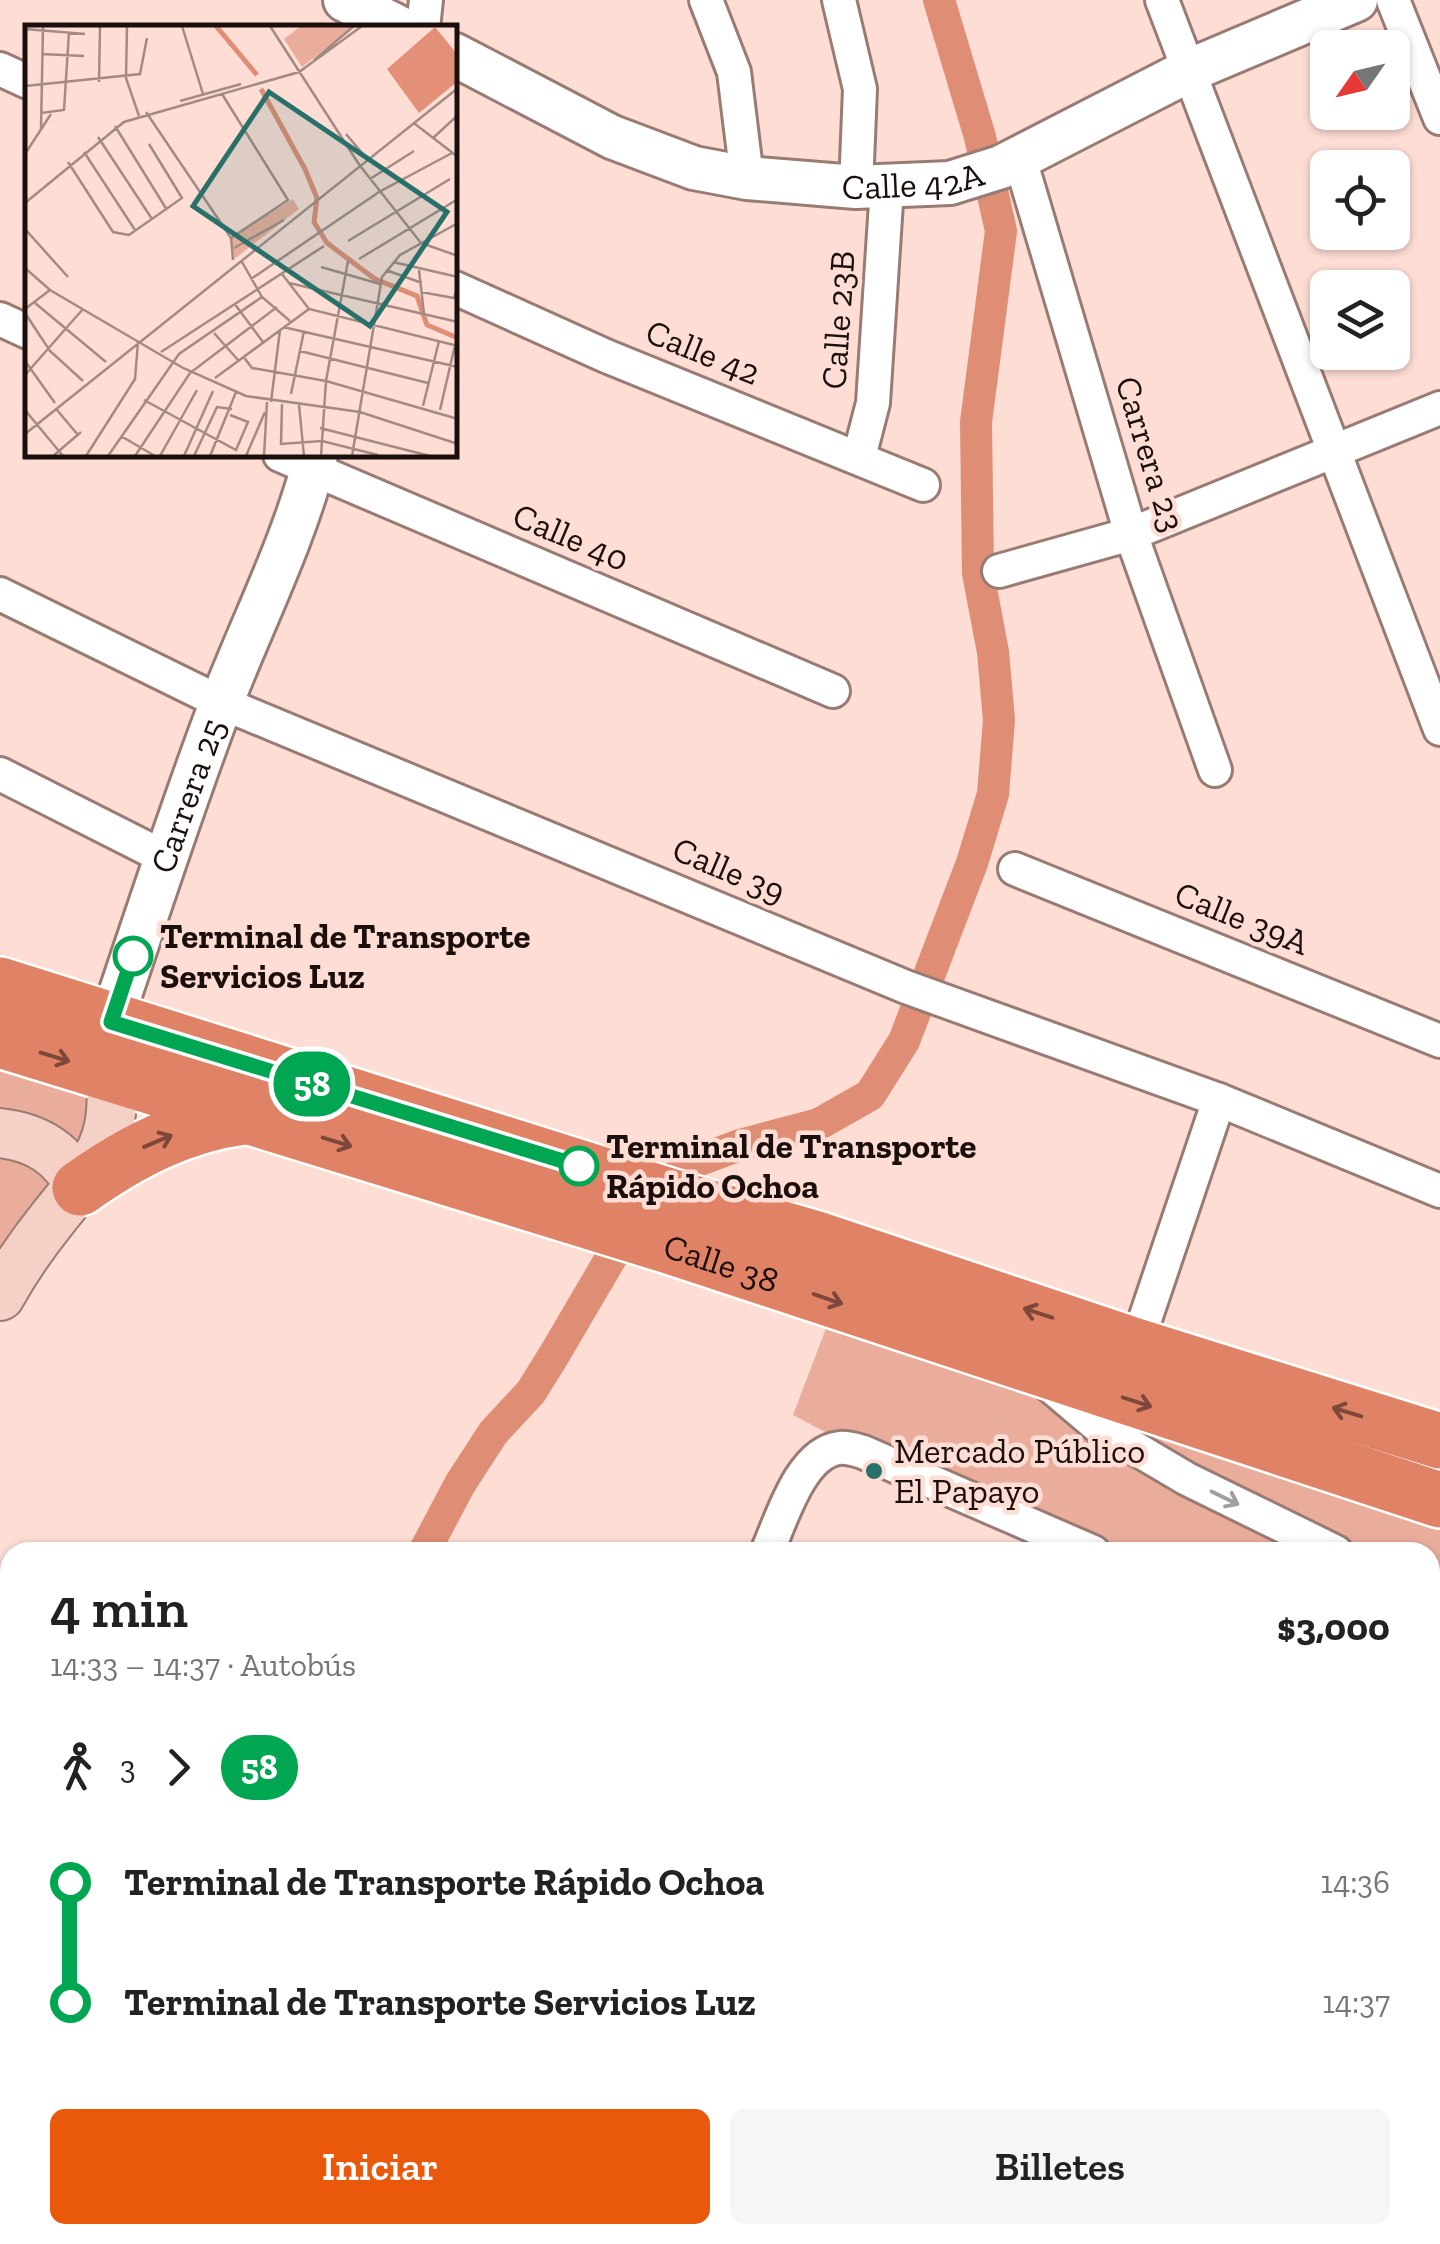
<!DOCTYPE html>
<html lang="es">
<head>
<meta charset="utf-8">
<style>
	body { margin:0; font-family:"Zilla Slab",serif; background:#f6f6f6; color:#222; height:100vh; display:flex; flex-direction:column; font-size:38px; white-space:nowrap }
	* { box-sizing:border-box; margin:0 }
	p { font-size:32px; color:#767676 }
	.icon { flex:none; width:55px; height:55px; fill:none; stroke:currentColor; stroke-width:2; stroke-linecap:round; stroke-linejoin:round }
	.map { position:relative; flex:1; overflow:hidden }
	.side { position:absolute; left:0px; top:1542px; width:1440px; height:702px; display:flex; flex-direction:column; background:#fff; border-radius:30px 30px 0 0; box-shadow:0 2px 8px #0004 }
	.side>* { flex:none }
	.badge { padding:0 20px; border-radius:32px; font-size:35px; line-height:65px }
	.needle { width:65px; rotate:236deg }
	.fabs { position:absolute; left:1310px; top:30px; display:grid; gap:20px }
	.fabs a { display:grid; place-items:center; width:100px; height:100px; border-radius:15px; background:#fff; box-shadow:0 2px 8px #0004; font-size:50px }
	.map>.badge { position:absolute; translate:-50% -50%; box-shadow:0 0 0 5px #fff }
	.legs { display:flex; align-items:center; gap:15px; height:110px; padding:0 50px; font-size:32px }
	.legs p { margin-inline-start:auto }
	.overview { display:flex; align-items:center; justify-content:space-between; height:170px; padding:0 50px }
	h1 { font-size:55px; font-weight:600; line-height:75px }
	.button { display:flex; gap:20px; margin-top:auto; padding:20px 50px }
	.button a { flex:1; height:115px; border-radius:15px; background:#ea580c; color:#fff; font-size:40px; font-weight:600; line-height:115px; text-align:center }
	.button a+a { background:#f6f6f6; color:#222 }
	ul { padding:0 50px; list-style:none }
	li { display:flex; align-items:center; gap:35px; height:120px; font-size:38px }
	li i { display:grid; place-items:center; width:15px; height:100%; margin:0 12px; background:currentColor }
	li i::after { content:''; width:25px; height:25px; margin:-12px; border:8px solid; border-radius:50%; background:#fff }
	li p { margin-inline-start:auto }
	li:first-child i { background:linear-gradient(#0000 50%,currentColor 0) }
	li:last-child i { background:linear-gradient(currentColor 50%,#0000 0) }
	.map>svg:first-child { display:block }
	.green { fill:#ebad9b }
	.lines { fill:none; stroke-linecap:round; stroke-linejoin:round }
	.canal { stroke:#e08d75; stroke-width:32 }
	.service-casing { stroke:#987b73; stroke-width:22 }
	.minor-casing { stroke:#987b73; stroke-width:38 }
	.tertiary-casing { stroke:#987b73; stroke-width:48 }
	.secondary-casing { stroke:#987b73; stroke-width:52 }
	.trunk-casing { stroke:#fff; stroke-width:60 }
	.service { stroke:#fff; stroke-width:18 }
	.minor { stroke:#fff; stroke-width:32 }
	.tertiary { stroke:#fff; stroke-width:42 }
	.secondary { stroke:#f4d0c6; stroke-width:48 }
	.trunk { stroke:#e08266; stroke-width:55 }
	.oneway { stroke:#7d4839 }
	.oneway2 { stroke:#a39f9e }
	.line-1-casing { stroke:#fff; stroke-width:22 }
	.line-1 { stroke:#00a651; stroke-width:15 }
	.stop-1-dot { fill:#fff; stroke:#00a651; stroke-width:5 }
	.poi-dot { fill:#28716a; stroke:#feddd4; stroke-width:4 }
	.labels { text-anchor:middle; stroke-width:9; stroke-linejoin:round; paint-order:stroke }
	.street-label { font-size:35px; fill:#1a0f0c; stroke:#feddd4 }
	.stop-label { font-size:35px; font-weight:bold; fill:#1a0f0c; stroke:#feddd4; text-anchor:start }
	.poi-label { font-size:35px; fill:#1a0f0c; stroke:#feddd4; text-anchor:start }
	.inset-river { fill:none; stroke:#e08d75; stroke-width:5 }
	.inset-road { fill:none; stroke:#a38b84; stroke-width:2.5 }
	.view { fill:#28716a; fill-opacity:0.15; stroke:#28716a; stroke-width:5 }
	.inset-edge { fill:none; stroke:#1a0f0c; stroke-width:5 }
</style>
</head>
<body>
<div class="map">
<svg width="1440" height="2244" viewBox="0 0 1440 2244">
	<rect width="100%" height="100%" fill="#feddd4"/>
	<g class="green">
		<path d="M0,1040L126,1079L0,1296Z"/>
		<path d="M836,1302L1440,1500V1706L1430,1701V1552H1093L863,1452L793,1415Z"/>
	</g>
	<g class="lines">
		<g class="canal">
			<path d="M424,1552L460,1484L493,1433L531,1392L554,1355L639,1210L689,1164L740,1145L819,1124L870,1095L904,1041L972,863L993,794L999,720L993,652L978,573L976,422L1001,231L980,137L939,0"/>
			<path d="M64,2244L68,2235"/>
		</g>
		<g class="service-casing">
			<path id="service" d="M1173,2235L1193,2244"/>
		</g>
		<g class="minor-casing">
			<g id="minor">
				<path d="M706,0L734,72L747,178"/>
				<path d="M839,0L860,89L856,187"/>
				<path d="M1162,0L1440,729"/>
				<path d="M1393,0L1440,118"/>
				<path d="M423,28L426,0"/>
				<path d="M0,69L28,82"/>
				<path d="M1020,159L1131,534L1215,770"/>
				<path d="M455,288L606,356L923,485"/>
				<path d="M0,319L28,332"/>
				<path d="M280,455L833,691"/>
				<path d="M859,457L873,403L887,187"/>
				<path d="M999,571L1131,534L1440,408"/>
				<path d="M0,594L222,703L906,987L1219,1100L1440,1191"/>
				<path d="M0,774L166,858"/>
				<path d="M1015,869L1440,1041"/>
				<path d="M1136,1346L1219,1100"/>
				<path d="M1047,1383L1099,1427L1187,1479L1336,1552"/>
				<path d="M767,1552C781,1521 800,1453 839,1448C847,1447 856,1450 863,1452L1093,1552"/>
				<path d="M1430,1612L1440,1623"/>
				<path d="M1430,1701L1440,1705"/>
				<path d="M1430,1877L1440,1852"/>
				<path d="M457,2244L461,2235"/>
				<path d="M1279,2244L1283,2235"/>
			</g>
		</g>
		<g class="tertiary-casing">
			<g id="tertiary">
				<path d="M345,0L400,28"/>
				<path id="s1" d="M455,55L612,137L694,168L747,178L856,187L950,183L1001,167L1188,71L1356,0"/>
				<path id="s2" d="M111,1021C147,915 181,809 221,704C253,621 294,542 316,455"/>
			</g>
		</g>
		<g class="secondary-casing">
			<g id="secondary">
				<path d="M0,1133C37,1137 64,1154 80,1188"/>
				<path d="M0,1296C15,1269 33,1243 53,1218C75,1190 102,1162 109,1126C115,1097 110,1069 111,1040"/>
			</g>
		</g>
		<g class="trunk-casing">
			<g id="trunk">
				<path d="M0,985L679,1199L820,1240L1136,1346L1440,1441"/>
				<path id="s3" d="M0,1040L669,1246L1440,1500"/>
				<path d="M80,1188C131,1152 182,1125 244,1117"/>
			</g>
		</g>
		<use href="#service" class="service"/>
		<use href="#minor" class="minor"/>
		<use href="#tertiary" class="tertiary"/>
		<use href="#secondary" class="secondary"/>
		<use href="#trunk" class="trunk"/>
	</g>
	<defs><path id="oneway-shaft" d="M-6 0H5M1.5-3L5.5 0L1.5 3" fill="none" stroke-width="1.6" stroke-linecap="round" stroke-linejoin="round" transform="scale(2.5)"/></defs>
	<g class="oneway">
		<use href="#oneway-shaft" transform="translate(55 1057) rotate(17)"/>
		<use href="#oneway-shaft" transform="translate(158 1141) rotate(-23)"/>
		<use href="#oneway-shaft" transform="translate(337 1142) rotate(17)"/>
		<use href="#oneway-shaft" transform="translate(828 1299) rotate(19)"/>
		<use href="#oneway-shaft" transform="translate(1038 1313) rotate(-162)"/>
		<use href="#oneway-shaft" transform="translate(1137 1402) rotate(18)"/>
		<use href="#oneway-shaft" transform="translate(1347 1412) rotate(-163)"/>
	</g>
	<use class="oneway2" href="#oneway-shaft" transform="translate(1225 1498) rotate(26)"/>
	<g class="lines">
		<g class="line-1-casing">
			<path id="line-1" d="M133,956L111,1022L579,1166"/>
		</g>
		<use href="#line-1" class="line-1"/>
	</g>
	<g class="stop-1-dot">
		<circle cx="133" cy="956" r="18"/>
		<circle cx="579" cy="1166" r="18"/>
	</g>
	<circle class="poi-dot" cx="874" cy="1471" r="10"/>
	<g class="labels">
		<g class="street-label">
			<text dy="12" stroke="none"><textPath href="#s1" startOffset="485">Calle 42A</textPath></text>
			<text transform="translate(838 320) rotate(-86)" y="12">Calle 23B</text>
			<text transform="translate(703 352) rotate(22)" y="12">Calle 42</text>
			<text transform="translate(1150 454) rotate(73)" y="12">Carrera 23</text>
			<text transform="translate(571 537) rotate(23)" y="12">Calle 40</text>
			<text dy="12" stroke="none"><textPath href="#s2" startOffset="238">Carrera 25</textPath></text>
			<text transform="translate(729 870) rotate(23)" y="12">Calle 39</text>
			<text transform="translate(1242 918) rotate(22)" y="12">Calle 39A</text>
			<text dy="12" stroke="none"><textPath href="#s3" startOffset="755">Calle 38</textPath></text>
		</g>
		<g class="stop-label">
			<text x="160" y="948">Terminal de Transporte<tspan x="160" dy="40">Servicios Luz</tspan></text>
			<text x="606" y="1158">Terminal de Transporte<tspan x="606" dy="40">Rápido Ochoa</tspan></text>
		</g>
		<g class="poi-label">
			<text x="894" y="1463">Mercado Público<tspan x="894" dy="40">El Papayo</tspan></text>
		</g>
	</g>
	<g transform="translate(25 25)">
		<rect width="432" height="432" fill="#feddd4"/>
		<path d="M276,1H329L277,42L259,14ZM268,174L274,184L208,235L206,213Z" fill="#ebad9b"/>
		<path d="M410,2L432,29V57L394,88L362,44Z" fill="#e49078"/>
		<path class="inset-river" d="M191,1L232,50M236,64L280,144L292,173L289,197L302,218L350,254L392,271L402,300L433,313"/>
		<path class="inset-road" d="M102,1L101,53L114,91M157,1L178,69M245,1L335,141M0,4L60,9M17,29L59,31M289,35L329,1M74,57L75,1M0,61L115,49L122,13M197,69L263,175L206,213M155,76L216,59M121,87L206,213L208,235M16,88L39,85L44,7M390,99L433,132M90,101L142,185M16,104L18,1M321,109L343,135M73,112L127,194M408,113L433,90M59,127L110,205M0,129L26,89M43,137L88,207L104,210L157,173L124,119M336,142L396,218L433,231M345,154L389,126M0,178L99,97L274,47L337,1M0,204L43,252M323,216L425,154M209,223L259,195M334,234L433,174M217,237L237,272L265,296M368,237L433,252M296,242L355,259M0,243L25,265L158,343L221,371L335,387L433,419M361,245L397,258M394,245L399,289M257,249L284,284L433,321M226,254L354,167L427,128M264,258L433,297M396,267L429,273L432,264M10,278L81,337M209,278L238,317M0,284L25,265M0,288L25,326L58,356M258,302L433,342M189,308L213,335M275,326L403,358M136,327L299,221M218,331L227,343L301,356L433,394M0,336L30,378M0,350L58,284M190,353L284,284M266,369L279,306M119,375L211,425L223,397L205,390M246,377L255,305M257,379L256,419L297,416L353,430M274,380L279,431M398,381L414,316M0,385L38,431M32,385L53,410M415,385L430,320M295,403L405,431M0,409L433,63M96,411L130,431M28,431L56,407M61,431L110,354L113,317M83,431L154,329L237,272M110,431L165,348L252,282M135,431L172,365M159,431L188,366M169,431L192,382L207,384M185,431L211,367M221,431L240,387M239,431L242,377M296,431L301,356L323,236M327,431L357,252L375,230L433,198"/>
		<path class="view" d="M244,67L422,187L345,301L168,181Z"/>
		<rect width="432" height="432" class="inset-edge"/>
	</g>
</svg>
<div class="fabs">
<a><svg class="needle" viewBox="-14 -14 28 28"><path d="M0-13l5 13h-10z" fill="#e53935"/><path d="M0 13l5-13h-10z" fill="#767676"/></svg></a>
<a><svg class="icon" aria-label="locate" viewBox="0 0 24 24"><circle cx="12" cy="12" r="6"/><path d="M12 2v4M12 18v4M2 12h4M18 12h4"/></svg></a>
<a><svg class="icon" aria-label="layers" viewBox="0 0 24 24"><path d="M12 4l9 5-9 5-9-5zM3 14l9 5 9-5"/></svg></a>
</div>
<b class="badge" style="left:312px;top:1084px;background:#00a651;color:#fff">58</b>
<section class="side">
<div class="overview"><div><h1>4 min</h1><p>14:33 – 14:37 · Autobús</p></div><b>$3,000</b></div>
<div class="legs"><svg class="icon" aria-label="walk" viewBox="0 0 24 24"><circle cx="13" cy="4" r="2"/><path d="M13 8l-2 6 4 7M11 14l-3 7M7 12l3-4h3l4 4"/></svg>3<svg class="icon" aria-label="forward" viewBox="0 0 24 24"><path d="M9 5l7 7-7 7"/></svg><b class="badge" style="background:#00a651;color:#fff">58</b></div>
<ul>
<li><i style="color:#00a651"></i><b>Terminal de Transporte Rápido Ochoa</b><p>14:36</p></li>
<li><i style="color:#00a651"></i><b>Terminal de Transporte Servicios Luz</b><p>14:37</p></li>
</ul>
<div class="button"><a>Iniciar</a><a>Billetes</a></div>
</section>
</div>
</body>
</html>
